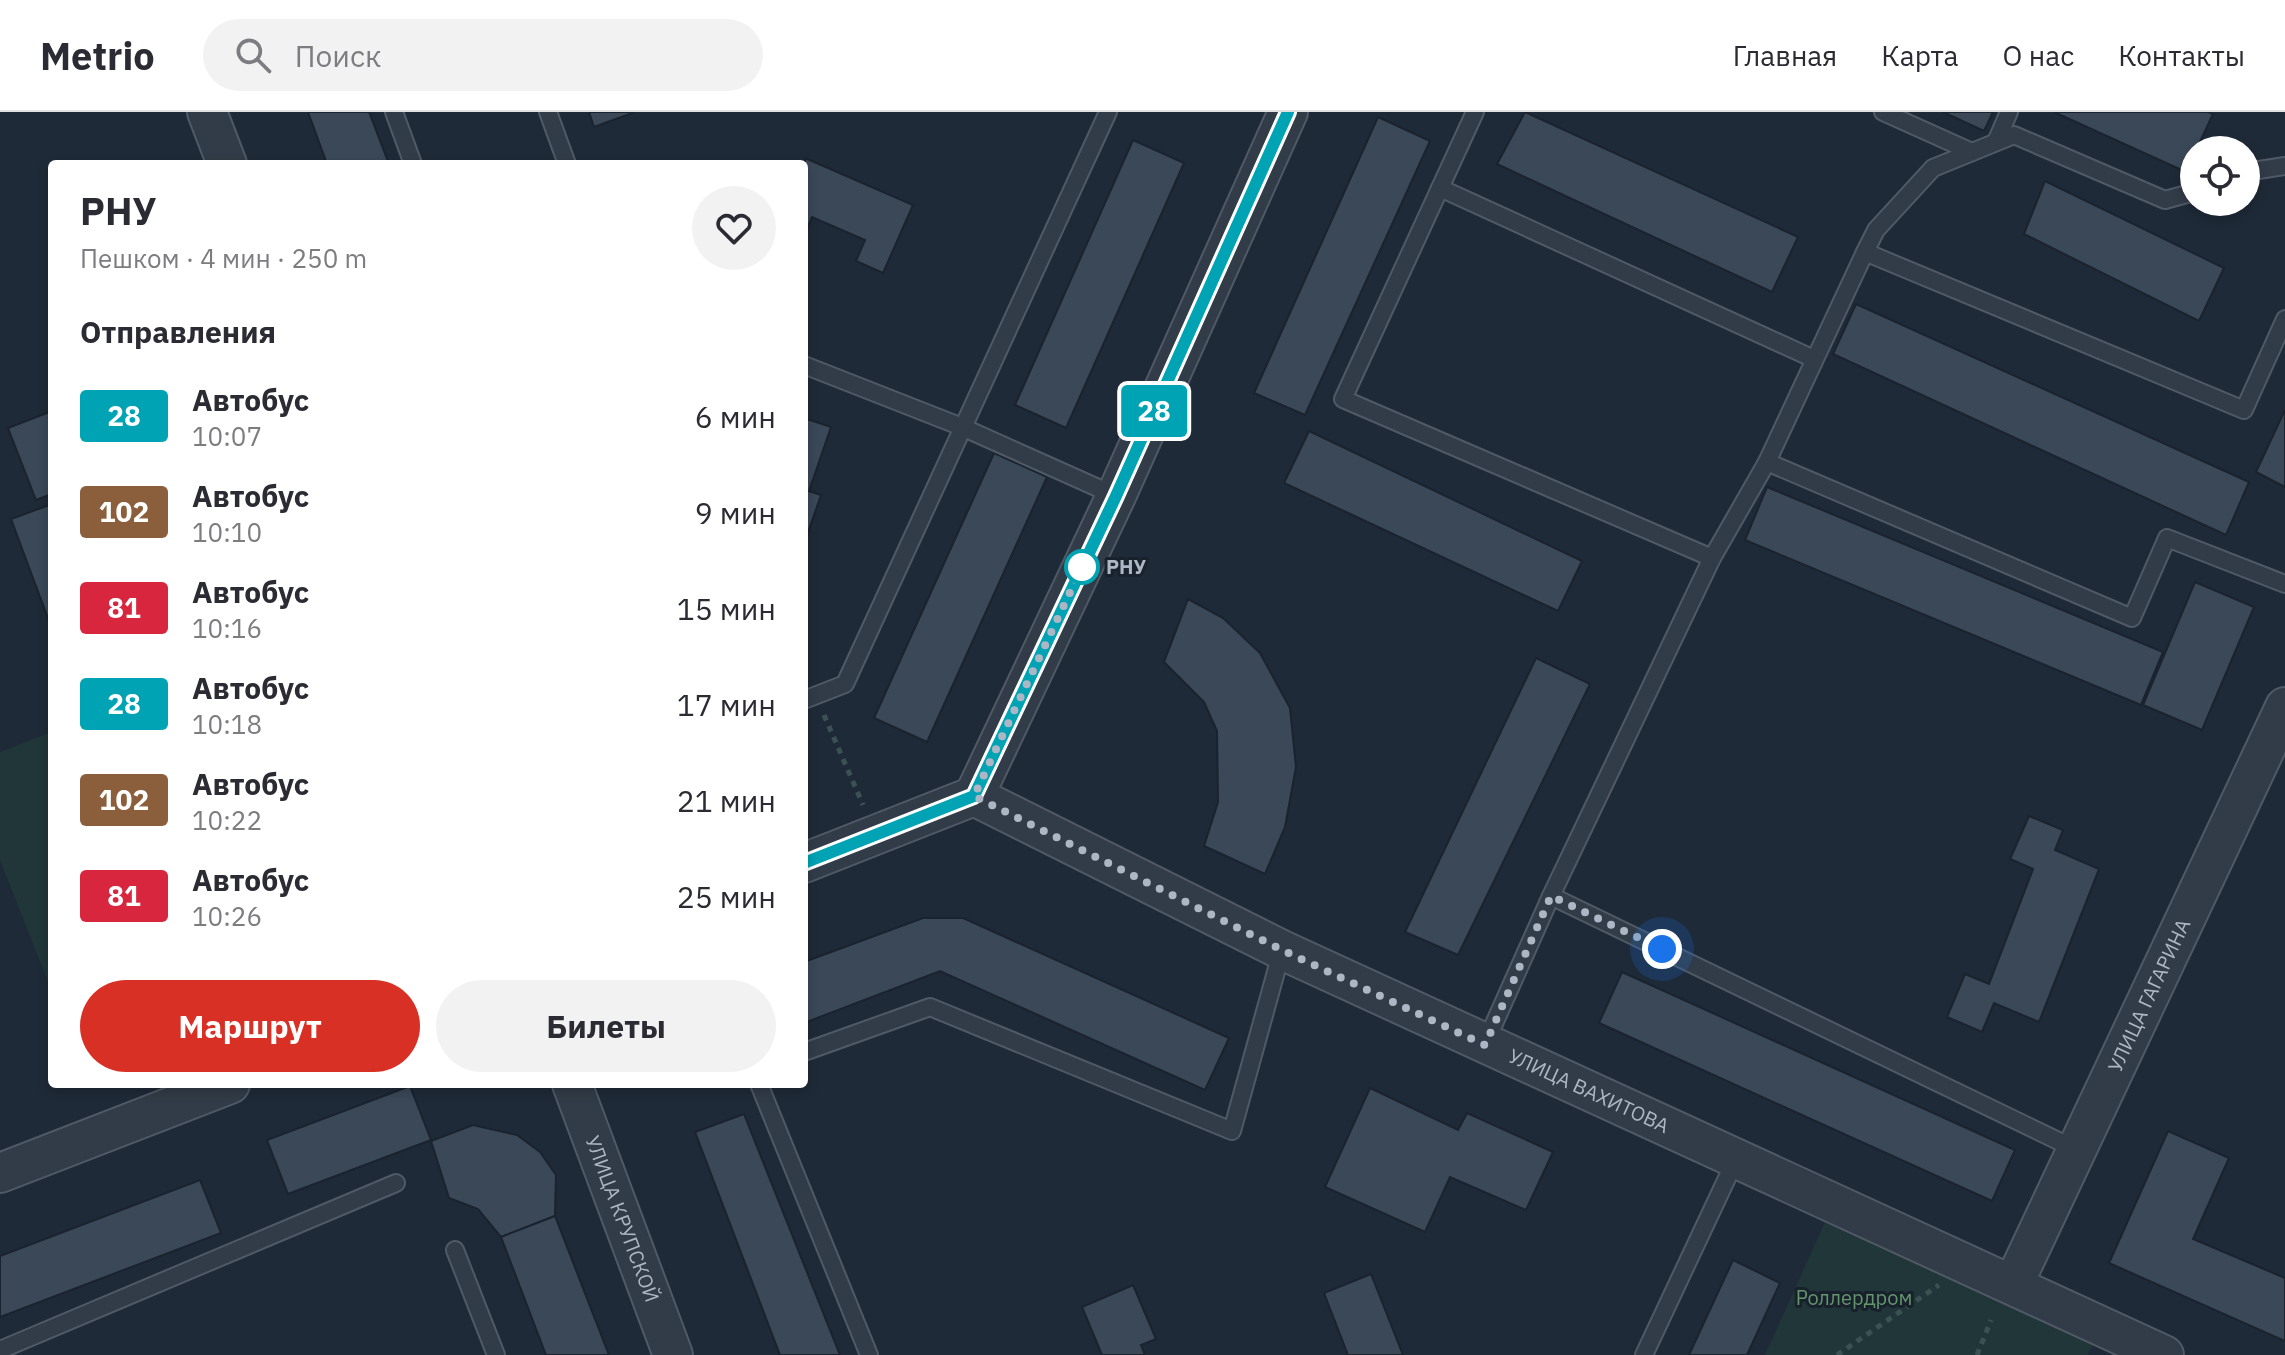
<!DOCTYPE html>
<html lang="ru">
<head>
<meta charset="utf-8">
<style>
	body { margin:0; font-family:"IBM Plex Sans",sans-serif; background:#f2f2f3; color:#2b2b33; height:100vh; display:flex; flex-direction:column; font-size:30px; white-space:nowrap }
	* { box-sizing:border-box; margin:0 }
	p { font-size:26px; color:#7c7c81 }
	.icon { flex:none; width:44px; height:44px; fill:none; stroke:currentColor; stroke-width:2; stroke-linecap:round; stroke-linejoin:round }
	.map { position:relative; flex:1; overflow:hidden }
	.drawer { position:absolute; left:48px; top:48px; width:760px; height:928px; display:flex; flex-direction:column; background:#fff; border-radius:8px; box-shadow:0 4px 12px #0003 }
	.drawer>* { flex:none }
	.badge { padding:0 16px; border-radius:6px; font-size:28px; line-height:52px }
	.buttons { position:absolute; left:2180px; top:24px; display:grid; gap:16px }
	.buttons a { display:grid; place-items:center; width:80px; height:80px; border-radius:50%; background:#fff; box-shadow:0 4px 12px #0003; font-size:40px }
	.you { position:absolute; width:40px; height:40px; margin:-20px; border:6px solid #fff; border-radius:50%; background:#1a73e8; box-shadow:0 0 0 12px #1a73e833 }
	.map>.badge { position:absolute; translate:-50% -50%; box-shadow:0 0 0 4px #fff }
	h2 { padding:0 32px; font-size:30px; line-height:72px }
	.round { display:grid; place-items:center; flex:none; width:84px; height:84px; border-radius:42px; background:#f2f2f3 }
	.overview { display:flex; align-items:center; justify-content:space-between; height:136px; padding:0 32px }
	h1 { font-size:38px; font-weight:700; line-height:60px }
	.cta { display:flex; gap:16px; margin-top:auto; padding:16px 32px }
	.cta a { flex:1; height:92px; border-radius:48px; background:#d93025; color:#fff; font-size:32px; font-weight:700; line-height:92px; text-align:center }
	.cta a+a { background:#f2f2f3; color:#2b2b33 }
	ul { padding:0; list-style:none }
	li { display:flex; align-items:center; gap:24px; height:96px; padding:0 32px }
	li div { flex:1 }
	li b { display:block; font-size:30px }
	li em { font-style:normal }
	li .badge { min-width:88px; font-weight:700; text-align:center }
	header { display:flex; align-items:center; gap:48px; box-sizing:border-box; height:112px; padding:0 40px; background:#fff; border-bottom:2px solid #e1e1e2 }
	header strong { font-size:38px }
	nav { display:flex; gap:44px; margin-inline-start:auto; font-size:28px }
	.search { width:560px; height:72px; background:#f2f2f3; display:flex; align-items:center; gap:20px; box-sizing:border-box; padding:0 28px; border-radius:44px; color:#7c7c81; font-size:30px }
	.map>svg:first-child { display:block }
	.green { fill:#213639 }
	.building { fill:#3a4858; stroke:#1a232e; stroke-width:2 }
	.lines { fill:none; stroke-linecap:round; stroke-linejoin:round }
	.service-casing { stroke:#505966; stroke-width:20 }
	.tertiary-casing { stroke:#505966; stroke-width:42 }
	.path { stroke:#3b5253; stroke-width:5; stroke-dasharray:6 6; stroke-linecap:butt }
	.service { stroke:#323c48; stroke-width:16 }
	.tertiary { stroke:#323c48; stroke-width:38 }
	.line-casing { stroke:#fff; stroke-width:18 }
	.line { stroke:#00a3b4; stroke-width:12 }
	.walk { stroke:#acb6c5; stroke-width:8; stroke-dasharray:0 14.4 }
	.stop-dot { fill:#fff; stroke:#00a3b4; stroke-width:4 }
	.labels { text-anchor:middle; stroke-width:6; stroke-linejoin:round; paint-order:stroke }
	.stop-label { font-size:20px; font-weight:bold; fill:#acb6c5; stroke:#18212c; text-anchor:start }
	.street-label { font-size:20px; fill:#acb6c5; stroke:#18212c }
	.park-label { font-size:20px; fill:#63966d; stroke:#18212c }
</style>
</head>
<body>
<header>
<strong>Metrio</strong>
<div class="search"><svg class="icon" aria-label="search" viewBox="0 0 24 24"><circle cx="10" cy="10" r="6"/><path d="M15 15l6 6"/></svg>Поиск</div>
<nav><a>Главная</a><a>Карта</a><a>О нас</a><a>Контакты</a></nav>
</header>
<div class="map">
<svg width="2285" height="1243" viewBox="0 0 2285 1243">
	<rect width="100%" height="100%" fill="#1f2a38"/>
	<g class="green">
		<path d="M52,620V880L0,748V640Z"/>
		<path d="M1825,1110L2094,1230L2088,1243H1765Z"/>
	</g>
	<g class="building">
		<path d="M308,0H369L389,52H327Z"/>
		<path d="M589,0H635L594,15Z"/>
		<path d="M1525,0L1798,125L1772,180L1497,52Z"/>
		<path d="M1943,0H1993L1984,19Z"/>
		<path d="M2054,0H2208L2213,2L2186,60Z"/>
		<path d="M1378,5L1430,29L1305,303L1254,281Z"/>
		<path d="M1133,28L1184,51L1066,316L1015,293Z"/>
		<path d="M805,46L913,93L883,161L856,149L865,128L812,105L804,124Z"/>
		<path d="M2045,69L2224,156L2199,209L2024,122Z"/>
		<path d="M1856,192L2249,370L2226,423L1833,242Z"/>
		<path d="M2285,298V375L2256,360Z"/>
		<path d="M52,299V382L36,388L8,316Z"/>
		<path d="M804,306L831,315L809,379L821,383L804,432Z"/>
		<path d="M1309,319L1582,449L1558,499L1284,371Z"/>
		<path d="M994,341L1047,365L927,630L874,606Z"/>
		<path d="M1767,375L2163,540L2141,593L1745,428Z"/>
		<path d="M52,392V508L49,509L11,407Z"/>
		<path d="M2195,470L2254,495L2202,618L2143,593Z"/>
		<path d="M1188,487L1223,506L1260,541L1290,596L1296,655L1285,715L1265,762L1204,734L1218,690L1217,619L1204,590L1164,550Z"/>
		<path d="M1536,546L1590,572L1458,843L1405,820Z"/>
		<path d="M2029,704L2063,718L2055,738L2099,757L2039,910L1994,891L1982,920L1947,905L1965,862L1989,872L2033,757L2010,747Z"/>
		<path d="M923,806H963L1229,926L1205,978L940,859L804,911V850Z"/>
		<path d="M1622,860L2015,1038L1992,1089L1599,911Z"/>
		<path d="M410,974L431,1028L288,1082L267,1028Z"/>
		<path d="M1370,976L1458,1018L1467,1001L1553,1040L1526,1098L1450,1065L1425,1120L1325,1075Z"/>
		<path d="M744,1002L840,1243H780L695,1020Z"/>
		<path d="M473,1013L517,1023L540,1040L556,1063L555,1104L501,1125L478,1097L449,1086L431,1029Z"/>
		<path d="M2168,1019L2229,1046L2193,1127L2285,1166V1229L2109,1151Z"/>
		<path d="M200,1068L221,1121L0,1205V1144Z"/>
		<path d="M555,1104L609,1243H546L501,1125Z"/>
		<path d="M1733,1148L1780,1171L1747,1243H1689Z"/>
		<path d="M1371,1162L1403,1243H1348L1324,1181Z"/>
		<path d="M1133,1173L1156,1227L1141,1233L1145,1243H1102L1082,1195Z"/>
	</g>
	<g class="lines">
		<g class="service-casing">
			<g id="service">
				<path d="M394,0L413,52"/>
				<path d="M548,0L567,52"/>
				<path d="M1475,0L1343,287L1712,446L1551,784L1485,932"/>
				<path d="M1883,0L1972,40"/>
				<path d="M1996,30L2009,0"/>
				<path d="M2246,60L2285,54"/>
				<path d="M1440,76L1814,247"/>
				<path d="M1865,140L1876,118L1933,56L2014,23L2165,88L2194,80"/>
				<path d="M804,253L962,315L1116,384"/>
				<path d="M1767,350L2132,506L2167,426L2285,472"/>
				<path d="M1712,446L1767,350L1865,140L2244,298L2285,207"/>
				<path d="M804,588L845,572L1108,0"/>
				<path d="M1551,784L2077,1038"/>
				<path d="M804,940L930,895L1232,1019L1282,838"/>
				<path d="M759,972L869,1243"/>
				<path d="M455,1138L496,1243"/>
				<path d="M0,1238L396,1071"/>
				<path d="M1644,1243L1736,1047"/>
			</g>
		</g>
		<g class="tertiary-casing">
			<g id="tertiary">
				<path d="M207,0L227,52"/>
				<path id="s1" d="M974,684L1282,838L2164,1243"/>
				<path d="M804,751L974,684L1116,384L1288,0"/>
				<path id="s2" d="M572,972L673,1243"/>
				<path d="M0,1061L230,972"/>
				<path id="s3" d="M2013,1173L2285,595"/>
			</g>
		</g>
		<g class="path">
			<path d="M824,603L863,693"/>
			<path d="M1837,1243L1939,1173"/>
			<path d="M1977,1243L1991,1208"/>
		</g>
		<use href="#service" class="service"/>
		<use href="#tertiary" class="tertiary"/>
	</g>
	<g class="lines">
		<g class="line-casing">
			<path id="line" d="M804,751L974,684L1116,384L1288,0"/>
		</g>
		<use href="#line" class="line"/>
		<path class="walk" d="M1082,455L974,684L1282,838L1485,933L1551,784L1662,837"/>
	</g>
	<circle class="stop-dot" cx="1082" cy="455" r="16"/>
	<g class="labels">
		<g class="stop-label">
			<text x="1106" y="462">РНУ</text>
		</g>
		<g class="street-label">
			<text dy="7" stroke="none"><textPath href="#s3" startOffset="320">УЛИЦА ГАГАРИНА</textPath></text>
			<text dy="7" stroke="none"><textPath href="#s1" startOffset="682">УЛИЦА ВАХИТОВА</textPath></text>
			<text dy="7" stroke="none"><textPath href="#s2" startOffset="144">УЛИЦА КРУПСКОЙ</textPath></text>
		</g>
		<g class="park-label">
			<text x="1854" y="1193">Роллердром</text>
		</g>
	</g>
</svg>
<div class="buttons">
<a><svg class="icon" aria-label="locate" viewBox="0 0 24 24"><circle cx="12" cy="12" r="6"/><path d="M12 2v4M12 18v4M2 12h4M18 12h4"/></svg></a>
</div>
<div class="you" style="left:1662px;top:837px"></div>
<b class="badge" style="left:1154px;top:299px;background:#00a3b4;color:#fff">28</b>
<section class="drawer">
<div class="overview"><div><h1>РНУ</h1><p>Пешком · 4 мин · 250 m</p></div><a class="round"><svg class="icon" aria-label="heart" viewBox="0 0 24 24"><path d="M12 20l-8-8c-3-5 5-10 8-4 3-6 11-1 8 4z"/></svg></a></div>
<h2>Отправления</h2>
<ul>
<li><span class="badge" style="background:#00a3b4;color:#fff">28</span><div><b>Автобус</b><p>10:07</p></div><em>6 мин</em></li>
<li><span class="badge" style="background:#8b5e3c;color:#fff">102</span><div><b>Автобус</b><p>10:10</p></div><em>9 мин</em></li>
<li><span class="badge" style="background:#d7263d;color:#fff">81</span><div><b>Автобус</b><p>10:16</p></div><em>15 мин</em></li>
<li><span class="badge" style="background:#00a3b4;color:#fff">28</span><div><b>Автобус</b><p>10:18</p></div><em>17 мин</em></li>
<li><span class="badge" style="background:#8b5e3c;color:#fff">102</span><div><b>Автобус</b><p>10:22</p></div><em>21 мин</em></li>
<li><span class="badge" style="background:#d7263d;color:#fff">81</span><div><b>Автобус</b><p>10:26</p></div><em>25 мин</em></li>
</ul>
<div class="cta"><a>Маршрут</a><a>Билеты</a></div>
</section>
</div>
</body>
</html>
